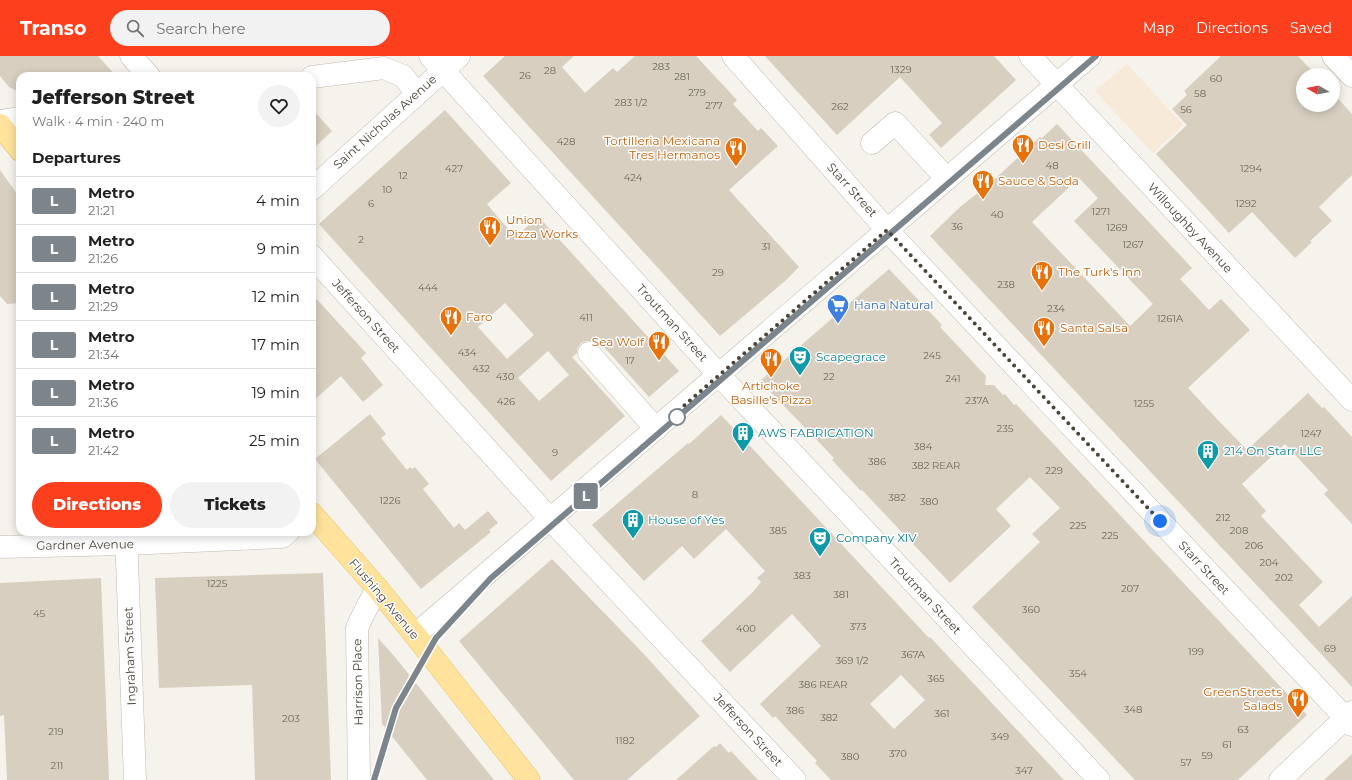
<!DOCTYPE html>
<html lang="en">
<head>
<meta charset="utf-8">
<style>
	body { margin:0; font-family:Montserrat,sans-serif; background:#f2f2f2; color:#222; height:100vh; display:flex; flex-direction:column; font-size:15px; white-space:nowrap }
	* { box-sizing:border-box; margin:0 }
	p { font-size:13px; color:#767676 }
	.icon { flex:none; width:22px; height:22px; fill:none; stroke:currentColor; stroke-width:2; stroke-linecap:round; stroke-linejoin:round }
	.map { position:relative; flex:1; overflow:hidden }
	.drawer { position:absolute; left:16px; top:16px; width:300px; height:464px; display:flex; flex-direction:column; background:#fff; border-radius:12px; box-shadow:0 2px 10px #0003 }
	.drawer>* { flex:none }
	.badge { padding:0 8px; border-radius:3px; font-size:14px; line-height:26px }
	.needle { width:26px; rotate:280deg }
	.controls { position:absolute; left:1296px; top:12px; display:grid; gap:8px }
	.controls a { display:grid; place-items:center; width:44px; height:44px; border-radius:50%; background:#fff; box-shadow:0 2px 10px #0003; font-size:20px }
	.you { position:absolute; width:20px; height:20px; margin:-10px; border:3px solid #fff; border-radius:50%; background:#1a73e8; box-shadow:0 0 0 6px #1a73e833 }
	.map>.badge { position:absolute; translate:-50% -50%; box-shadow:0 0 0 2px #fff }
	h2 { padding:0 16px; font-size:15px; line-height:36px }
	.round { display:grid; place-items:center; flex:none; width:42px; height:42px; border-radius:21px; background:#f2f2f2 }
	.headline { display:flex; align-items:center; justify-content:space-between; height:68px; padding:0 16px }
	h1 { font-size:19px; font-weight:800; line-height:30px }
	.cta { display:flex; gap:8px; margin-top:auto; padding:8px 16px }
	.cta a { flex:1; height:46px; border-radius:24px; background:#fc3f1d; color:#fff; font-size:16px; font-weight:800; line-height:46px; text-align:center }
	.cta a+a { background:#f2f2f2; color:#222 }
	ul { padding:0; list-style:none }
	li { display:flex; align-items:center; gap:12px; height:48px; padding:0 16px; border-top:1px solid #e0e0e0 }
	li div { flex:1 }
	li b { display:block; font-size:15px }
	li em { font-style:normal }
	li .badge { min-width:44px; font-weight:700; text-align:center }
	header { display:flex; align-items:center; gap:24px; box-sizing:border-box; height:56px; padding:0 20px; background:#fc3f1d; color:#fff }
	header strong { font-size:19px }
	nav { display:flex; gap:22px; margin-inline-start:auto; font-size:14px }
	.search { width:280px; height:36px; background:#f2f2f2; display:flex; align-items:center; gap:10px; box-sizing:border-box; padding:0 14px; border-radius:22px; color:#767676; font-size:15px }
	.map>svg:first-child { display:block }
	.commercial { fill:#f7ead8 }
	.building { fill:#d8cfc1; fill-rule:evenodd }
	.lines { fill:none; stroke-linecap:round; stroke-linejoin:round }
	.minor-casing { stroke:#c2bbae; stroke-width:23 }
	.major-casing { stroke:#e6c16a; stroke-width:23 }
	.minor { stroke:#fff; stroke-width:22 }
	.major { stroke:#ffe39c; stroke-width:22 }
	.line-casing { stroke:#fff; stroke-width:9 }
	.line { stroke:#7c858c; stroke-width:6 }
	.walk { stroke:#4b4439; stroke-width:4; stroke-dasharray:0 7.2 }
	.stop-dot { fill:#fff; stroke:#7c858c; stroke-width:2 }
	.labels { text-anchor:middle; stroke-width:3; stroke-linejoin:round; paint-order:stroke }
	.number-label { font-size:10px; fill:#6e675b }
	.street-label { font-size:12px; fill:#4b4439; stroke:#fff }
	.food-label { font-size:12px; fill:#c56008; stroke:#fff; text-anchor:start }
	.shop-label { font-size:12px; fill:#366cbe; stroke:#fff; text-anchor:start }
	.culture-label { font-size:12px; fill:#0d838f; stroke:#fff; text-anchor:start }
</style>
</head>
<body>
<header>
<strong>Transo</strong>
<div class="search"><svg class="icon" aria-label="search" viewBox="0 0 24 24"><circle cx="10" cy="10" r="6"/><path d="M15 15l6 6"/></svg>Search here</div>
<nav><a>Map</a><a>Directions</a><a>Saved</a></nav>
</header>
<div class="map">
<svg width="1352" height="724" viewBox="0 0 1352 724">
	<rect width="100%" height="100%" fill="#f6f3ec"/>
	<path class="commercial" d="M1127,8L1183,69L1153,97L1095,35Z"/>
	<g class="building">
		<path d="M0,0H98L116,20H20V36L9,31L0,20Z"/>
		<path d="M505,0H574L562,11L585,37L613,12L617,16L635,0H696L737,44L733,48L758,75L761,72L778,90L729,134L799,211L784,226L720,280L483,20Z"/>
		<path d="M765,0H994L1016,24L941,92L929,79L942,67L900,21L837,79Z"/>
		<path d="M1221,0H1298L1316,19H1303V49H1333V37L1352,58V119L1319,151L1332,165L1310,185L1312,186L1295,202L1252,156L1229,177L1156,98L1187,69L1172,53L1187,39L1184,35Z"/>
		<path d="M312,53L332,75L312,94Z"/>
		<path d="M445,54L511,127L487,148L502,166L516,181L538,160L679,315L649,341L595,281L591,285H586L581,287L577,293V297L572,301L625,360L551,425L319,168ZM505,247L534,279L507,303L478,271ZM548,295L569,319L539,345L518,322Z"/>
		<path d="M1057,68L1192,212L1180,223L1209,254L1221,243L1250,274L1188,332L1217,363L1247,394L1308,337L1322,352L1324,351L1352,381V468L1324,438L1328,434L1285,388L1242,428L1266,455L1261,460L1323,526L1299,549L1319,571L1352,540V631L930,180L960,151L994,124L1040,81L1042,82ZM1079,122L1098,142L1074,165L1153,248L1130,270L1032,166Z"/>
		<path d="M0,114L20,142V247L7,248L0,240Z"/>
		<path d="M889,213L942,269L940,271L986,320L985,329H994L1003,339L1005,338L1014,349L1016,348L1307,659L1238,724H1135L972,551L1040,486L1032,478L1060,452L1030,421L996,453L1011,470L950,527L862,434L861,435L832,404L834,402L760,325Z"/>
		<path d="M312,238L366,297L361,302L383,329L363,346L341,320L312,346Z"/>
		<path d="M370,358L386,378L381,382L407,414L410,411L412,413L415,411L429,428L423,433L454,472L459,467L465,474L488,455L498,467L489,474L491,476L421,533L315,403Z"/>
		<path d="M721,359L929,582L930,581L1064,724H831L815,707L817,705L788,674L775,660L773,662L760,648L821,590L812,580L792,558L730,616L701,585L753,536L761,526L757,522L765,515L726,473L694,503L682,490L644,525L592,469L688,387L689,388ZM901,619L925,644L894,673L870,648Z"/>
		<path d="M552,503L641,595L700,660L627,724H574L459,585Z"/>
		<path d="M323,517L331,724H255L252,629L159,632L155,522Z"/>
		<path d="M101,522L109,724H7L4,659L0,660V527Z"/>
		<path d="M378,582L394,600L494,724H427L382,668Z"/>
		<path d="M720,687L729,697L731,695L758,724H676L714,690L716,691Z"/>
		<path d="M1352,698V724H1324Z"/>
	</g>
	<g class="lines">
		<g class="minor-casing">
			<g id="minor">
				<path d="M131,0L149,20"/>
				<path d="M430,0L719,319L1099,724"/>
				<path d="M733,0L887,174L1352,669"/>
				<path d="M1030,0L1352,344"/>
				<path d="M1333,0L1352,20"/>
				<path d="M312,21L384,12L403,20L417,38"/>
				<path d="M0,65L20,62"/>
				<path d="M872,87L895,67L947,123"/>
				<path d="M312,133L459,0"/>
				<path d="M312,200L551,464L795,724"/>
				<path d="M589,297L656,373"/>
				<path d="M126,476L135,724"/>
				<path d="M0,491L126,488L282,481L288,476"/>
				<path d="M415,579L1090,0"/>
				<path d="M359,724L357,572L362,561L377,532"/>
				<path d="M1280,724L1352,656"/>
			</g>
		</g>
		<g class="major-casing">
			<g id="major">
				<path d="M0,69L20,94"/>
				<path d="M312,458L377,532L415,579L529,724"/>
			</g>
		</g>
		<use href="#minor" class="minor"/>
		<use href="#major" class="major"/>
	</g>
	<g class="lines">
		<g class="line-casing">
			<path id="line" d="M374,724L396,652L436,582L491,522L1096,0"/>
		</g>
		<use href="#line" class="line"/>
		<path class="walk" d="M677,361L680,353L887,174L1160,465"/>
	</g>
	<defs>
		<g id="restaurant-pin" transform="scale(1.15)"><path d="M0 17L-7.5 6A9.5 9.5 0 1 1 7.5 6Z" fill="#e8710a" stroke="#fff"/><path d="M-5-6h1v4h1v-4h1v4h1v-4h1v5L-1.5 .5V6h-2V.5L-5-1ZM5-6V6H3V1.5H1.5Q1.5-4 5-6Z" fill="#fff"/></g>
		<g id="supermarket-pin" transform="scale(1.15)"><path d="M0 17L-7.5 6A9.5 9.5 0 1 1 7.5 6Z" fill="#3f7fe0" stroke="#fff"/><path d="M-6-5.5h2.5l.6 2H6L4.5 2H-2.5L-4.4-4H-6ZM-1.5 3.2a1.3 1.3 0 1 0 .1 0ZM3 3.2a1.3 1.3 0 1 0 .1 0Z" fill="#fff"/></g>
		<g id="theatre-pin" transform="scale(1.15)"><path d="M0 17L-7.5 6A9.5 9.5 0 1 1 7.5 6Z" fill="#0f9aa8" stroke="#fff"/><path d="M-5-5.5Q0-4 5-5.5V0Q5 5 0 6Q-5 5-5 0ZM-3.3-2.5H-1v1.5H-3.3ZM1-2.5H3.3v1.5H1ZM-2.8 1Q0 5.5 2.8 1Z" fill="#fff"/></g>
		<g id="building-pin" transform="scale(1.15)"><path d="M0 17L-7.5 6A9.5 9.5 0 1 1 7.5 6Z" fill="#0f9aa8" stroke="#fff"/><path d="M-4-6H4V6H1V3H-1V6H-4ZM-2.5-4.3h1.7v1.8h-1.7ZM.8-4.3h1.7v1.8H.8ZM-2.5-1h1.7V.8h-1.7ZM.8-1h1.7V.8H.8Z" fill="#fff"/></g>
	</defs>
	<g fill-rule="evenodd">
		<use href="#restaurant-pin" x="1023" y="89"/>
		<use href="#restaurant-pin" x="736" y="92"/>
		<use href="#restaurant-pin" x="983" y="125"/>
		<use href="#restaurant-pin" x="490" y="171"/>
		<use href="#restaurant-pin" x="1042" y="216"/>
		<use href="#supermarket-pin" x="838" y="249"/>
		<use href="#restaurant-pin" x="451" y="261"/>
		<use href="#restaurant-pin" x="1044" y="272"/>
		<use href="#restaurant-pin" x="659" y="286"/>
		<use href="#theatre-pin" x="800" y="301"/>
		<use href="#restaurant-pin" x="771" y="303"/>
		<use href="#building-pin" x="743" y="377"/>
		<use href="#building-pin" x="1208" y="395"/>
		<use href="#building-pin" x="633" y="464"/>
		<use href="#theatre-pin" x="820" y="482"/>
		<use href="#restaurant-pin" x="1298" y="643"/>
	</g>
	<circle class="stop-dot" cx="677" cy="361" r="8"/>
	<g class="labels">
		<g class="number-label">
			<text x="661" y="14">283</text>
			<text x="901" y="17">1329</text>
			<text x="550" y="18">28</text>
			<text x="525" y="23">26</text>
			<text x="682" y="24">281</text>
			<text x="1216" y="26">60</text>
			<text x="697" y="40">279</text>
			<text x="1200" y="41">58</text>
			<text x="631" y="50">283 1/2</text>
			<text x="714" y="53">277</text>
			<text x="840" y="54">262</text>
			<text x="1186" y="57">56</text>
			<text x="566" y="89">428</text>
			<text x="1052" y="113">48</text>
			<text x="454" y="116">427</text>
			<text x="1251" y="116">1294</text>
			<text x="403" y="123">12</text>
			<text x="633" y="125">424</text>
			<text x="387" y="137">10</text>
			<text x="371" y="151">6</text>
			<text x="1246" y="151">1292</text>
			<text x="1101" y="159">1271</text>
			<text x="997" y="162">40</text>
			<text x="957" y="174">36</text>
			<text x="1117" y="175">1269</text>
			<text x="361" y="187">2</text>
			<text x="1133" y="192">1267</text>
			<text x="766" y="194">31</text>
			<text x="718" y="220">29</text>
			<text x="1006" y="232">238</text>
			<text x="428" y="235">444</text>
			<text x="1056" y="256">234</text>
			<text x="586" y="265">411</text>
			<text x="1170" y="266">1261A</text>
			<text x="467" y="300">434</text>
			<text x="932" y="303">245</text>
			<text x="630" y="308">17</text>
			<text x="481" y="316">432</text>
			<text x="505" y="324">430</text>
			<text x="829" y="324">22</text>
			<text x="953" y="326">241</text>
			<text x="977" y="348">237A</text>
			<text x="506" y="349">426</text>
			<text x="1144" y="351">1255</text>
			<text x="1005" y="376">235</text>
			<text x="1311" y="381">1247</text>
			<text x="923" y="394">384</text>
			<text x="555" y="400">9</text>
			<text x="877" y="409">386</text>
			<text x="936" y="413">382 REAR</text>
			<text x="1054" y="418">229</text>
			<text x="695" y="442">8</text>
			<text x="897" y="445">382</text>
			<text x="390" y="448">1226</text>
			<text x="929" y="449">380</text>
			<text x="1223" y="465">212</text>
			<text x="1078" y="473">225</text>
			<text x="778" y="478">385</text>
			<text x="1239" y="478">208</text>
			<text x="1110" y="483">225</text>
			<text x="1254" y="493">206</text>
			<text x="1269" y="510">204</text>
			<text x="802" y="523">383</text>
			<text x="1284" y="525">202</text>
			<text x="217" y="531">1225</text>
			<text x="1130" y="536">207</text>
			<text x="841" y="542">381</text>
			<text x="1031" y="557">360</text>
			<text x="39" y="561">45</text>
			<text x="858" y="574">373</text>
			<text x="746" y="576">400</text>
			<text x="1330" y="596">69</text>
			<text x="1196" y="599">199</text>
			<text x="913" y="602">367A</text>
			<text x="852" y="608">369 1/2</text>
			<text x="1078" y="621">354</text>
			<text x="936" y="626">365</text>
			<text x="823" y="632">386 REAR</text>
			<text x="1133" y="657">348</text>
			<text x="795" y="658">386</text>
			<text x="942" y="661">361</text>
			<text x="829" y="665">382</text>
			<text x="291" y="666">203</text>
			<text x="1243" y="677">63</text>
			<text x="56" y="679">219</text>
			<text x="1000" y="684">349</text>
			<text x="625" y="688">1182</text>
			<text x="1227" y="692">61</text>
			<text x="898" y="701">370</text>
			<text x="1207" y="703">59</text>
			<text x="850" y="704">380</text>
			<text x="1186" y="710">57</text>
			<text x="57" y="713">211</text>
			<text x="1024" y="718">347</text>
		</g>
		<g class="street-label">
			<text transform="translate(385 66) rotate(-42)" y="4">Saint Nicholas Avenue</text>
			<text transform="translate(852 134) rotate(48)" y="4">Starr Street</text>
			<text transform="translate(1190 172) rotate(47)" y="4">Willoughby Avenue</text>
			<text transform="translate(366 260) rotate(48)" y="4">Jefferson Street</text>
			<text transform="translate(672 267) rotate(48)" y="4">Troutman Street</text>
			<text transform="translate(85 489) rotate(-1)" y="4">Gardner Avenue</text>
			<text transform="translate(1204 512) rotate(47)" y="4">Starr Street</text>
			<text transform="translate(925 540) rotate(47)" y="4">Troutman Street</text>
			<text transform="translate(384 543) rotate(50)" y="4">Flushing Avenue</text>
			<text transform="translate(130 600) rotate(-92)" y="4">Ingraham Street</text>
			<text transform="translate(358 626) rotate(-91)" y="4">Harrison Place</text>
			<text transform="translate(748 674) rotate(47)" y="4">Jefferson Street</text>
		</g>
		<g class="food-label">
			<text x="720" y="89" text-anchor="end">Tortilleria Mexicana<tspan x="720" dy="14">Tres Hermanos</tspan></text>
			<text x="1038" y="93">Desi Grill</text>
			<text x="998" y="129">Sauce &amp; Soda</text>
			<text x="506" y="168">Union<tspan x="506" dy="14">Pizza Works</tspan></text>
			<text x="1058" y="220">The Turk's Inn</text>
			<text x="466" y="265">Faro</text>
			<text x="1060" y="276">Santa Salsa</text>
			<text x="644" y="290" text-anchor="end">Sea Wolf</text>
			<text x="771" y="334" text-anchor="middle">Artichoke<tspan x="771" dy="14">Basille's Pizza</tspan></text>
			<text x="1282" y="640" text-anchor="end">GreenStreets<tspan x="1282" dy="14">Salads</tspan></text>
		</g>
		<g class="shop-label">
			<text x="854" y="253">Hana Natural</text>
		</g>
		<g class="culture-label">
			<text x="816" y="305">Scapegrace</text>
			<text x="758" y="381">AWS FABRICATION</text>
			<text x="1224" y="399">214 On Starr LLC</text>
			<text x="648" y="468">House of Yes</text>
			<text x="836" y="486">Company XIV</text>
		</g>
	</g>
</svg>
<div class="controls">
<a><svg class="needle" viewBox="-14 -14 28 28"><path d="M0-13l5 13h-10z" fill="#e53935"/><path d="M0 13l5-13h-10z" fill="#767676"/></svg></a>
</div>
<div class="you" style="left:1160px;top:465px"></div>
<b class="badge" style="left:586px;top:440px;background:#7c858c;color:#fff">L</b>
<section class="drawer">
<div class="headline"><div><h1>Jefferson Street</h1><p>Walk · 4 min · 240 m</p></div><a class="round"><svg class="icon" aria-label="heart" viewBox="0 0 24 24"><path d="M12 20l-8-8c-3-5 5-10 8-4 3-6 11-1 8 4z"/></svg></a></div>
<h2>Departures</h2>
<ul>
<li><span class="badge" style="background:#7c858c;color:#fff">L</span><div><b>Metro</b><p>21:21</p></div><em>4 min</em></li>
<li><span class="badge" style="background:#7c858c;color:#fff">L</span><div><b>Metro</b><p>21:26</p></div><em>9 min</em></li>
<li><span class="badge" style="background:#7c858c;color:#fff">L</span><div><b>Metro</b><p>21:29</p></div><em>12 min</em></li>
<li><span class="badge" style="background:#7c858c;color:#fff">L</span><div><b>Metro</b><p>21:34</p></div><em>17 min</em></li>
<li><span class="badge" style="background:#7c858c;color:#fff">L</span><div><b>Metro</b><p>21:36</p></div><em>19 min</em></li>
<li><span class="badge" style="background:#7c858c;color:#fff">L</span><div><b>Metro</b><p>21:42</p></div><em>25 min</em></li>
</ul>
<div class="cta"><a>Directions</a><a>Tickets</a></div>
</section>
</div>
</body>
</html>
